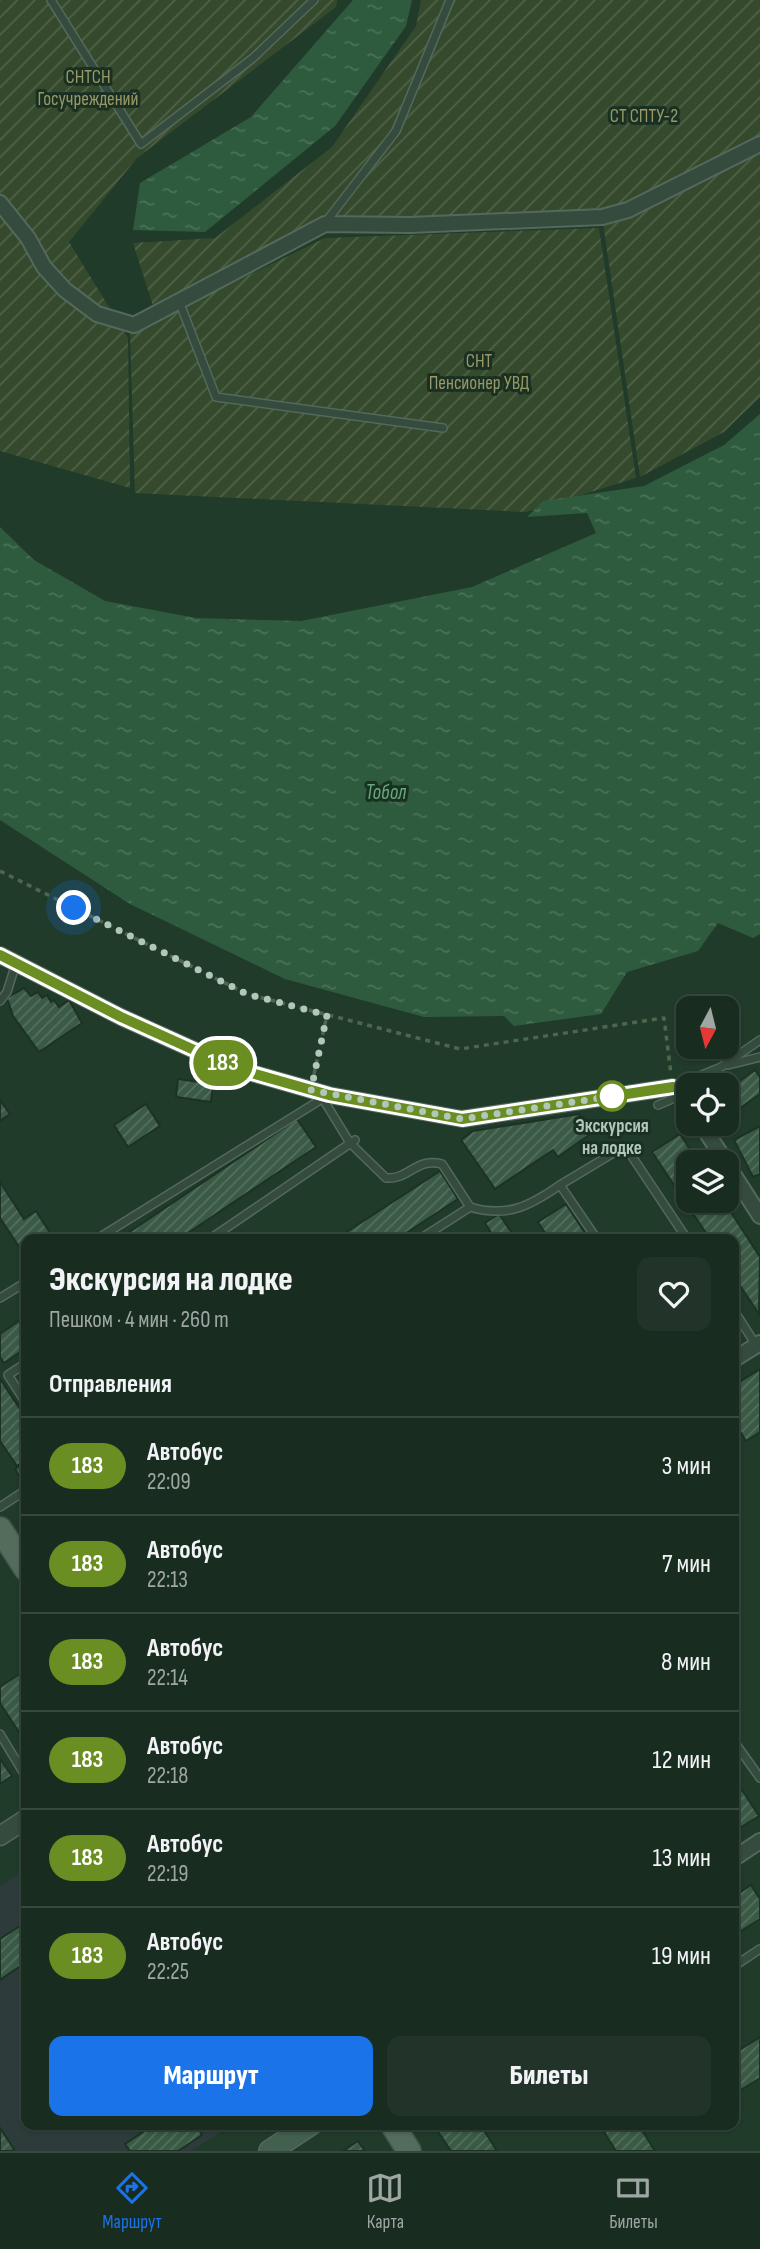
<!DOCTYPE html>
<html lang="ru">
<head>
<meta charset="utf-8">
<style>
	body { margin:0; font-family:"Sofia Sans Condensed",sans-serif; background:#223429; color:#f1f3f6; height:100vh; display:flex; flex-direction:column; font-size:26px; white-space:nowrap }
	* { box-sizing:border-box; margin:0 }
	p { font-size:23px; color:#9fa7a5 }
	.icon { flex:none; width:38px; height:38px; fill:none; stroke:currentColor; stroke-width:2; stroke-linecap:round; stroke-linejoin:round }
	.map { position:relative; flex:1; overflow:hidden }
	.side { position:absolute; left:21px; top:1234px; width:718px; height:896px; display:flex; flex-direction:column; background:#192c20; border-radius:14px; box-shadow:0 2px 5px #0004,0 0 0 2px #37483e }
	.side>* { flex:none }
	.badge { padding:0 14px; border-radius:23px; font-size:24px; line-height:46px }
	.needle { width:46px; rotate:187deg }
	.tools { position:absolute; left:676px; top:996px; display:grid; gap:14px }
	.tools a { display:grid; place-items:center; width:63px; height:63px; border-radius:14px; background:#192c20; box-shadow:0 2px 5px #0004,0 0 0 2px #37483e; font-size:35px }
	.you { position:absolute; width:35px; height:35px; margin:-18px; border:5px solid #fff; border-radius:50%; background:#1a73e8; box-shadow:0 0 0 10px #1a73e833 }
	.map>.badge { position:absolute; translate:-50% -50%; box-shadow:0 0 0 4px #fff }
	h2 { padding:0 28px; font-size:26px; line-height:63px }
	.round { display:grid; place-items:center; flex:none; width:74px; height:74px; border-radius:14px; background:#223429 }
	.summary { display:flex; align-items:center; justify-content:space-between; height:119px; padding:0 28px }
	h1 { font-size:33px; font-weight:800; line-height:52px }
	.primary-button { display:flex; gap:14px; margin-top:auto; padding:14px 28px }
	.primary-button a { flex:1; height:80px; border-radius:14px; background:#1a73e8; color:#fff; font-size:28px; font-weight:800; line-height:80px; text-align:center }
	.primary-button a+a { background:#223429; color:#f1f3f6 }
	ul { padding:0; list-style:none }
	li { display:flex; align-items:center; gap:21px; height:98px; padding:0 28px; border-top:2px solid #37483e }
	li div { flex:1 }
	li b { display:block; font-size:26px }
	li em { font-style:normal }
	li .badge { min-width:77px; font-weight:700; text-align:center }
	.tab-bar { display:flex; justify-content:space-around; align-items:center; height:98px; border-top:2px solid #37483e; background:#192c20; font-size:19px; color:#9fa7a5 }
	.tab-bar a { display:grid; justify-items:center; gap:4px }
	.tab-bar .selected { color:#1a73e8 }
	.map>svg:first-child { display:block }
	.medical { fill:#2d3c3b }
	.garden { fill:url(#garden-furrows) }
	.water { fill:url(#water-ripples) }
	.building { fill:url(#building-hatch); stroke:#1c3224; stroke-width:2 }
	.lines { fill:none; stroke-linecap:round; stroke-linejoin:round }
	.service-casing { stroke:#53695b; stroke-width:10 }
	.minor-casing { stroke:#53695b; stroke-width:18 }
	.tertiary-casing { stroke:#53695b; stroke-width:21 }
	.secondary-casing { stroke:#53695b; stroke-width:24 }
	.primary-casing { stroke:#415749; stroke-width:26 }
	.path { stroke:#4f654e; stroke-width:3.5; stroke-dasharray:5 5; stroke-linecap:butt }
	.service { stroke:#354b3d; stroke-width:7 }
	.minor { stroke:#354b3d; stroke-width:14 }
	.tertiary { stroke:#354b3d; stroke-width:18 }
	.secondary { stroke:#435f4e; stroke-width:21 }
	.primary { stroke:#536c5c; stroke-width:23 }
	.line-casing { stroke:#fff; stroke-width:16 }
	.line { stroke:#6b8e23; stroke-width:10 }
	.walk { stroke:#b0c7b9; stroke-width:7; stroke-dasharray:0 12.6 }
	.stop-dot { fill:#fff; stroke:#6b8e23; stroke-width:3.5 }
	.labels { text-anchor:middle; stroke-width:6; stroke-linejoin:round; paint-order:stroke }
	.park-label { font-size:19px; fill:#989966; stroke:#1a3022 }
	.stop-label { font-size:19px; font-weight:bold; fill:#b0c7b9; stroke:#1a3022 }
	.water-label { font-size:21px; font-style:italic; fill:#67a87f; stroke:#1a3022 }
</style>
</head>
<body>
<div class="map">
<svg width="760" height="2151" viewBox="0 0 760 2151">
	<defs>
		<pattern id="garden-furrows" width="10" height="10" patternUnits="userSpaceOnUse" patternTransform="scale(1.75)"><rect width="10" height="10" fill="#35492c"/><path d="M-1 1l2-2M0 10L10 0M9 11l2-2" fill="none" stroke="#506248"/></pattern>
		<pattern id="water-ripples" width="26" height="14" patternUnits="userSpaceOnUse" patternTransform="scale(1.75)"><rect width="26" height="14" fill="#2e5b3e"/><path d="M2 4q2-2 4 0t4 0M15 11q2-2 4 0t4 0" fill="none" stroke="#4a7158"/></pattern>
		<pattern id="building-hatch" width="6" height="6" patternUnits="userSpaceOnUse" patternTransform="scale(1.75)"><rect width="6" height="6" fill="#3a5a45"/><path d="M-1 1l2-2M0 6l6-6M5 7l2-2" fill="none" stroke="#54705e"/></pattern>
	</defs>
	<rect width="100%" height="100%" fill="#213b2b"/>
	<path class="medical" d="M26,1870V2124L233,2125L190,2151H0V1886Z"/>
	<g class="garden">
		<path d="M0,0H337L336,7L137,158L69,242L128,338L130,488L0,451Z"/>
		<path d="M421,0H760V397L724,432L640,477L603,223L326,232L154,309L133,243L215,238L332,147L416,26Z"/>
		<path d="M599,228L636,478L526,512L135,493L130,333L325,238Z"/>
	</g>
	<g class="water">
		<path d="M353,0H412L406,26L335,126L205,232L133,230L140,183L251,117Z"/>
		<path d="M760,414V934L753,938L718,923L698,951L627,972L601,1014L514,1026L504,1016L424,1017L285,979L130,904L0,820V527L34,560L105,601L196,618L301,621L472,587L596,533L587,513L527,517L543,501L644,486L724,445Z"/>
	</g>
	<g class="building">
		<path d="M24,988L31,996L38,992L42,998L47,995L51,1002L54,1000L59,1007L69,1000L82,1023L39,1052L13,1016L7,998Z"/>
		<path d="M755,1070L760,1077V1094L730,1115L726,1109V1091Z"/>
		<path d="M178,1079L213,1084L211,1102L176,1097Z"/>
		<path d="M0,1100L10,1114L0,1121Z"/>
		<path d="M146,1104L160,1126L128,1147L114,1125Z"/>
		<path d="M579,1114L590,1134L558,1157L553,1150L495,1189L461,1140L473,1131Z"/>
		<path d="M297,1119L316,1147L179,1239H119Z"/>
		<path d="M760,1126V1174L753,1177L734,1140Z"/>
		<path d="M680,1134L698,1162H688V1200H723L760,1257L759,1314L733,1275V1239H710L652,1152Z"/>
		<path d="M440,1171L458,1199L397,1239H336Z"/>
		<path d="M0,1182L24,1219L36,1211L52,1236L26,1239L24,1254L0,1218Z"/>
		<path d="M566,1204L589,1239H549L538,1222Z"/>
		<path d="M499,1214L514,1236L509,1239H495L485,1223Z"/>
		<path d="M26,1316V1348L4,1363L0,1357V1334Z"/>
		<path d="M760,1369V1432L746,1441L733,1420V1386Z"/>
		<path d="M0,1379L26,1418V1460L17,1466L0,1441Z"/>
		<path d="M26,1462V1487L15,1469Z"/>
		<path d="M21,1673L26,1680V1743L0,1703V1687Z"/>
		<path d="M0,1759L12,1776L0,1784Z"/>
		<path d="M742,1790L759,1816L738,1829L733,1821V1795Z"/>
		<path d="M751,1885L760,1899V1919L733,1936V1897Z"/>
		<path d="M26,1922V1962L0,1980V1939Z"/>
		<path d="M760,2037V2078L733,2095V2054Z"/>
		<path d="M155,2124H196L202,2135L178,2151H130L125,2144Z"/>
		<path d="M433,2124H480L497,2151H451Z"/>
		<path d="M599,2124H638L655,2151H616Z"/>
		<path d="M0,2128L14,2149L12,2151H0Z"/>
		<path d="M358,2141L365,2151H343Z"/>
	</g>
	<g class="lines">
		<g class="service-casing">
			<g id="service">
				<path d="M51,0L141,144L253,58L314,0"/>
				<path d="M325,223L396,131L450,0"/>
				<path d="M179,301L216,397L443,428"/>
				<path d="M0,1001L7,992L16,963"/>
				<path d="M728,1065L760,1057"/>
				<path d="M673,1087L721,1067L760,1040"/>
				<path d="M323,1099L350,1143L386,1178C409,1180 416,1157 442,1164L470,1207L420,1239"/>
				<path d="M658,1105L682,1095"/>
				<path d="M470,1207C507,1218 530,1206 560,1185"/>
				<path d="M97,1239L325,1097"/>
				<path d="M210,1239L355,1140"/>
				<path d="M597,1239L560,1185L625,1146L687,1239"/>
				<path d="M0,1298L26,1282"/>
				<path d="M733,1309L756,1345"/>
				<path d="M26,1363L8,1375L26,1403"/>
				<path d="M733,1458H734"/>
				<path d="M0,1507L26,1490"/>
				<path d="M0,1734L26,1777"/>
				<path d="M733,1740L760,1778"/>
				<path d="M733,1967L760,1949"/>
			</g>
		</g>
		<g class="minor-casing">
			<g id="minor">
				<path d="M0,203L28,238L44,267L65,290L97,314L134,325L325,224L410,225L602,217L628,210L760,144"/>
				<path d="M0,955L121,1017L234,1068L329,1095L462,1119L673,1087L688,1103"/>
				<path d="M701,1124L726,1162"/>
				<path d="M726,1163L760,1216"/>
				<path d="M733,1360L760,1343"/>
				<path d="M733,1859L760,1841"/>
			</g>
		</g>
		<g class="tertiary-casing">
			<path id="tertiary" d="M0,1836L26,1819"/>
		</g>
		<g class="secondary-casing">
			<path id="secondary" d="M270,2151L311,2124"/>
		</g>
		<g class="primary-casing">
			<g id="primary">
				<path d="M0,1529L26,1569"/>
				<path d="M392,2124L409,2151"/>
			</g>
		</g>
		<g class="path">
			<path d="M0,871L247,994L460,1049L664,1018L671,1074"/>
			<path d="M314,1074L327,1015"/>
		</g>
		<use href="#service" class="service"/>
		<use href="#minor" class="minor"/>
		<use href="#tertiary" class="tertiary"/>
		<use href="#secondary" class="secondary"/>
		<use href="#primary" class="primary"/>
	</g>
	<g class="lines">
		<g class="line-casing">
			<path id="line" d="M0,955L121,1017L234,1068L329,1095L462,1119L673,1087"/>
		</g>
		<use href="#line" class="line"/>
		<path class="walk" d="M74,908L247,994L327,1015L311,1090L462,1119L620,1095L612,1096"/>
	</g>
	<circle class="stop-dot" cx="612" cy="1096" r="14"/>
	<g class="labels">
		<g class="park-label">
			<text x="88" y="83">СНТСН<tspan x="88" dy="22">Госучреждений</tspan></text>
			<text x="644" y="122">СТ СПТУ-2</text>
			<text x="479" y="367">СНТ<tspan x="479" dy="22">Пенсионер УВД</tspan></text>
		</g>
		<g class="stop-label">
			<text x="612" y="1132">Экскурсия<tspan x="612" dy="22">на лодке</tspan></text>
		</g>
		<g class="water-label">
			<text x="386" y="799">Тобол</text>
		</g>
	</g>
</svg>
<div class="tools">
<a><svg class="needle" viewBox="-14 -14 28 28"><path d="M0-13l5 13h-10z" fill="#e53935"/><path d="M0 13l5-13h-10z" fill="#9fa7a5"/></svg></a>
<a><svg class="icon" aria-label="locate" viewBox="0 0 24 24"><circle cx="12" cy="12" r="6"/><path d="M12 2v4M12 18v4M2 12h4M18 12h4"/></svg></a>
<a><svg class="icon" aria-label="layers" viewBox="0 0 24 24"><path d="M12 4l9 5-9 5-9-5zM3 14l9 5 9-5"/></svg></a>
</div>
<div class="you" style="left:74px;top:908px"></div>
<b class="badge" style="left:223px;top:1063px;background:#6b8e23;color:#fff">183</b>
<section class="side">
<div class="summary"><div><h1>Экскурсия на лодке</h1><p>Пешком · 4 мин · 260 m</p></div><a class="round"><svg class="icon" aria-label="heart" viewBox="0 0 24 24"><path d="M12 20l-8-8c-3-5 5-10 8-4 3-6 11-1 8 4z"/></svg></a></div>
<h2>Отправления</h2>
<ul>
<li><span class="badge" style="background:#6b8e23;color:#fff">183</span><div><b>Автобус</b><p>22:09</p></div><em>3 мин</em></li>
<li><span class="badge" style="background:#6b8e23;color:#fff">183</span><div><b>Автобус</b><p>22:13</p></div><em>7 мин</em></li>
<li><span class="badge" style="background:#6b8e23;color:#fff">183</span><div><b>Автобус</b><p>22:14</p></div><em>8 мин</em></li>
<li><span class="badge" style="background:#6b8e23;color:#fff">183</span><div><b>Автобус</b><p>22:18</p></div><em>12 мин</em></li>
<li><span class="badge" style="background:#6b8e23;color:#fff">183</span><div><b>Автобус</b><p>22:19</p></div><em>13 мин</em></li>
<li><span class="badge" style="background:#6b8e23;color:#fff">183</span><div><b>Автобус</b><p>22:25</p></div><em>19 мин</em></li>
</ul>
<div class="primary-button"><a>Маршрут</a><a>Билеты</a></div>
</section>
</div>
<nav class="tab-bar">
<a class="selected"><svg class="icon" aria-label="directions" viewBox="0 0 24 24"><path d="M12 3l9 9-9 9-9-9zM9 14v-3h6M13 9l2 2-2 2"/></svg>Маршрут</a>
<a><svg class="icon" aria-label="map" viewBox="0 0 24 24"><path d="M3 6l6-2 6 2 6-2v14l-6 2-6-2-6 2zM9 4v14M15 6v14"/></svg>Карта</a>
<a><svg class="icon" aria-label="tickets" viewBox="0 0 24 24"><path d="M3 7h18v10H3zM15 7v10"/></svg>Билеты</a>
</nav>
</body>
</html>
